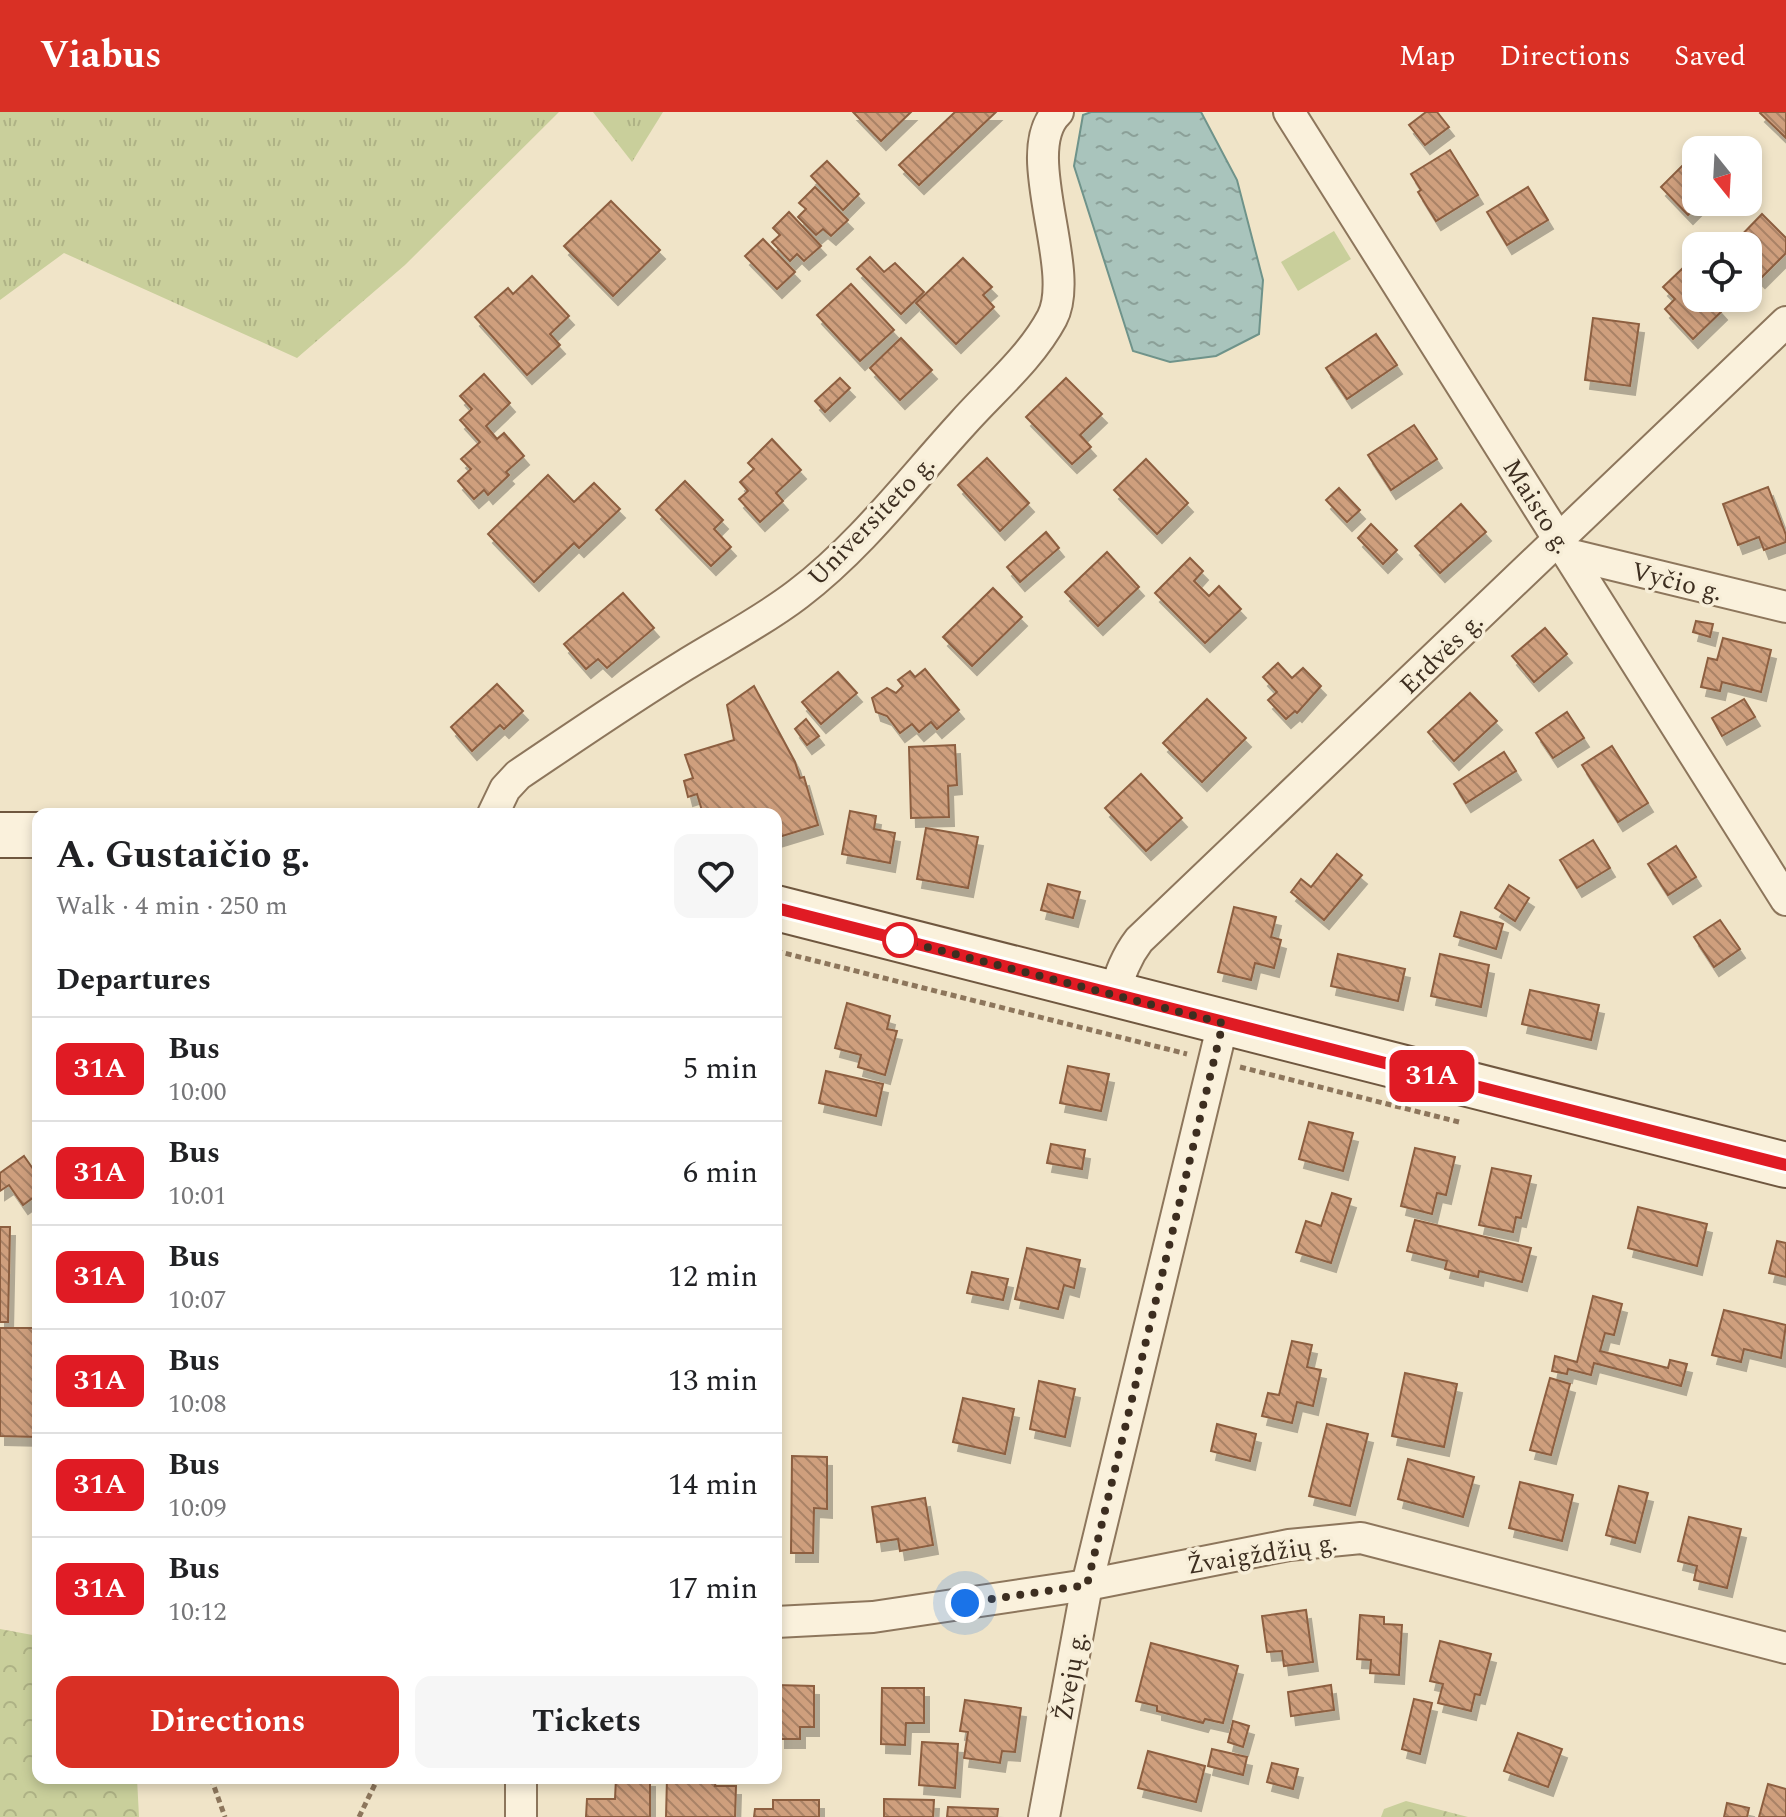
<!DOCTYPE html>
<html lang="en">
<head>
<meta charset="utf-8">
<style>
	body { margin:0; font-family:Spectral,serif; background:#f6f6f6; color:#202124; height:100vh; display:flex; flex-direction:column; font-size:30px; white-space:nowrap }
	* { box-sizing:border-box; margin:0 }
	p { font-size:26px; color:#757577 }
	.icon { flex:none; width:44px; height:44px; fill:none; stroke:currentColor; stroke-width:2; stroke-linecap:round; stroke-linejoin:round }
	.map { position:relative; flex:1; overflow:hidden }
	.panel { position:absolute; left:32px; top:696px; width:750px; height:976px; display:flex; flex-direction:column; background:#fff; border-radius:16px; box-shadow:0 4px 12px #0003 }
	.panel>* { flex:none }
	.badge { padding:0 16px; border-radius:12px; font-size:28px; line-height:52px }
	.needle { width:52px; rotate:162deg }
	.buttons { position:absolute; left:1682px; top:24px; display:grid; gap:16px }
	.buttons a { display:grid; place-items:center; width:80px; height:80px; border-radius:16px; background:#fff; box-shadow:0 4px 12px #0003; font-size:40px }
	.you { position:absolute; width:40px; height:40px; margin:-20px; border:6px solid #fff; border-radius:50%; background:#1a73e8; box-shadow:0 0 0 12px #1a73e833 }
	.map>.badge { position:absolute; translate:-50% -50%; box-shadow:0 0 0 4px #fff }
	h2 { padding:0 24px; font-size:30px; line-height:72px }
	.round { display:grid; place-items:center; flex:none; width:84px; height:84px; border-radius:16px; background:#f6f6f6 }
	.overview { display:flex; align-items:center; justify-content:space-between; height:136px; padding:0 24px }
	h1 { font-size:38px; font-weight:700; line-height:60px }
	.button { display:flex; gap:16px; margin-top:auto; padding:16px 24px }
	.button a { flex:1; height:92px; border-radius:16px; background:#d93025; color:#fff; font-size:32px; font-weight:700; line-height:92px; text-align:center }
	.button a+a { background:#f6f6f6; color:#202124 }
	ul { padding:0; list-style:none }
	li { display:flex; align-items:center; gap:24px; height:104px; padding:0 24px; border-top:2px solid #e0e0e0 }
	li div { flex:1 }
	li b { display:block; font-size:30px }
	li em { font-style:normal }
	li .badge { min-width:88px; font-weight:700; text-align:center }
	header { display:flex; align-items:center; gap:48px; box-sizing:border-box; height:112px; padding:0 40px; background:#d93025; color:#fff }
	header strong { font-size:38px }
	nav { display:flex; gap:44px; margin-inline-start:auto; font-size:28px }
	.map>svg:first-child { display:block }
	.grass { fill:url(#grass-tufts) }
	.forest { fill:url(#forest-crowns) }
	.garden { fill:#c9cf9b }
	.water { fill:url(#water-ripples); stroke:#6f938a; stroke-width:2 }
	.building { fill:url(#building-back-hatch); stroke:#8d5f41; stroke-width:2; filter:url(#shadow) }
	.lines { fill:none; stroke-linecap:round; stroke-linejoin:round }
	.street-casing { stroke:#8d765c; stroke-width:34 }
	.secondary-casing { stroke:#6f573f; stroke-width:48 }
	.path { stroke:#8d765c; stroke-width:5; stroke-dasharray:6 4; stroke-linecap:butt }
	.street { stroke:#faf1dc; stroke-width:30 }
	.secondary { stroke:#faf1dc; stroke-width:44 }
	.line-casing { stroke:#fff; stroke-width:18 }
	.line { stroke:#e01b24; stroke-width:12 }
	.walk { stroke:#3d2e20; stroke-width:8; stroke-dasharray:0 14.4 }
	.stop-dot { fill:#fff; stroke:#e01b24; stroke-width:4 }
	.labels { text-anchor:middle; stroke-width:7; stroke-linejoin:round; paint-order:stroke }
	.street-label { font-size:26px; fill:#3d2e20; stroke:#f7eed8 }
</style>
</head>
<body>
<header>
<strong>Viabus</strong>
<nav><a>Map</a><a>Directions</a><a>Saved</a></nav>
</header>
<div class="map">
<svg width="1786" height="1705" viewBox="0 0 1786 1705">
	<defs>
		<pattern id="grass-tufts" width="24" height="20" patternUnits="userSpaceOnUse" patternTransform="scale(2)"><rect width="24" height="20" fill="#c9cf9b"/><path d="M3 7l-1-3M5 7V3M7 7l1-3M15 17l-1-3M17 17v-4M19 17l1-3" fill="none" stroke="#aeb285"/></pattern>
		<pattern id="forest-crowns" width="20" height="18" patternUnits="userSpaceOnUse" patternTransform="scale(2)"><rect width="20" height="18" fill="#c9cf9b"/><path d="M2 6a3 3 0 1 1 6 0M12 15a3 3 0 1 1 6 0" fill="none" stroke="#aeb285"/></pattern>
		<pattern id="water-ripples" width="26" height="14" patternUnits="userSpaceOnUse" patternTransform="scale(2)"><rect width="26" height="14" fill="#a9c4bc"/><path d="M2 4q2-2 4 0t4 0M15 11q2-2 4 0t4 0" fill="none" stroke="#8ba098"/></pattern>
		<pattern id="building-back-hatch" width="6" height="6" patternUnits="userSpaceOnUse" patternTransform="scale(2)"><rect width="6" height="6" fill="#cf9f7d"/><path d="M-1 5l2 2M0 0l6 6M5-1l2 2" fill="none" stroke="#a98266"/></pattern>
		<filter id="shadow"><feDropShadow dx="5" dy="9" stdDeviation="0" flood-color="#0004"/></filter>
	</defs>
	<rect width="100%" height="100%" fill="#f0e4c8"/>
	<g class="grass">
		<path d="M0,0H559L405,153L297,246L64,141L0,188Z"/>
		<path d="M593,0H663L632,50Z"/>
	</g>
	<g class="forest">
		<path d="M0,1517L38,1524V1666H137L139,1705H0Z"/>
		<path d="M1406,1689L1468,1705H1381L1384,1697Z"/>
	</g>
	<path class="garden" d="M1334,119L1351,147L1298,179L1281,150Z"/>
	<path class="water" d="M1091,0H1201L1237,68L1263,168L1259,222L1216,244L1170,250L1133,239L1074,54L1083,3Z"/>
	<g class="building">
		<path d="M853,0H911L881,29Z"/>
		<path d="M955,0H996L919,73L899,53Z"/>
		<path d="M1426,0H1437L1449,15L1425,33L1409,13Z"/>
		<path d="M1761,0H1786V26L1760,1Z"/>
		<path d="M1450,38L1478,83L1436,109L1418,80L1421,78L1411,62Z"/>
		<path d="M1695,41L1696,90H1701L1688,103L1661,75Z"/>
		<path d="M827,49L859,82L843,98L811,64Z"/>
		<path d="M815,75L848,108L831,124L823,117L816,123L798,105L806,97L799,91Z"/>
		<path d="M1528,75L1548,108L1507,133L1487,100Z"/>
		<path d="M611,89L660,138L613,184L564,134Z"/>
		<path d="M789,100L821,134L804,149L797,142L790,149L772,130L780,123L773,116Z"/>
		<path d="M1762,102L1786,126V141L1760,167L1748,155V134H1731Z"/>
		<path d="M763,127L795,160L777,177L745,144Z"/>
		<path d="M870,145L884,160L895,151L924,180L901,202L857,157Z"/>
		<path d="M963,146L992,175L983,183L994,195L956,232L916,191Z"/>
		<path d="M1684,155L1696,168V186H1714L1712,188L1722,199L1693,227L1665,197L1675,187L1663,175Z"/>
		<path d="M532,164L569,204L550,222L560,233L527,263L475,205L508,176L513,182Z"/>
		<path d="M851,172L894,218L860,249L817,203Z"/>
		<path d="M1593,206L1639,212L1630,274L1585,268Z"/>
		<path d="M1376,222L1397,253L1347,287L1326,256Z"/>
		<path d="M901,226L932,258L900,288L870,256Z"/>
		<path d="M484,262L510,291L486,314L497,327L504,321L524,344L506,360L509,363L488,383L484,378L474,387L458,369L471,357L461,347L480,330L460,308L472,297L460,284Z"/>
		<path d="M840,266L850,276L825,300L815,289Z"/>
		<path d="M1066,266L1102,302L1080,323L1091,335L1072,352L1026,305Z"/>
		<path d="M1414,313L1437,347L1391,378L1368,343Z"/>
		<path d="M772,327L801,358L776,381L783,389L760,410L739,387L748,379L740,370L754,357L748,351Z"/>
		<path d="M987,346L1029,391L1000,419L958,373Z"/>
		<path d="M1146,347L1188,391L1157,422L1114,378Z"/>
		<path d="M548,363L574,390L594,371L620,397L579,436L574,431L534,470L488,422Z"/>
		<path d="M685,369L723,408L714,417L731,435L711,454L656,398Z"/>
		<path d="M1768,375L1786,423V430L1764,438L1759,425L1738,433L1723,392Z"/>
		<path d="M1339,376L1360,398L1347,410L1326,388Z"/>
		<path d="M1461,392L1486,420L1440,461L1415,434Z"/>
		<path d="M1371,412L1397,438L1383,452L1358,426Z"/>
		<path d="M1046,420L1059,436L1020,470L1007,455Z"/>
		<path d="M1107,440L1139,475L1098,514L1065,480Z"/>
		<path d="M1190,446L1203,459L1194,469L1209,484L1219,474L1241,497L1205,531L1155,481Z"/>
		<path d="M993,476L1022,505L972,554L943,525Z"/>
		<path d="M623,481L654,516L607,556L598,547L586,557L564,532Z"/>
		<path d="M1696,509L1713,512L1710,525L1693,520Z"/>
		<path d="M1545,516L1567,542L1534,570L1512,544Z"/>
		<path d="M1723,526L1771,538L1761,580L1722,570L1720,579L1701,575L1708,546L1717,548Z"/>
		<path d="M1278,551L1292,566L1303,556L1321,574L1297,601L1295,599L1286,607L1268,588L1277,580L1263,565Z"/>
		<path d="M925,557L959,598L937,617L931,610L919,620L912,612L900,621L887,604L876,600L872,586L887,576L896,581L903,574L898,568L910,559L915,565Z"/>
		<path d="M838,560L857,581L821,612L802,590Z"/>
		<path d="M497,572L523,599L504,617L500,613L472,639L451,615Z"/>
		<path d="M754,574L795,650L800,666L804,665L818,713L776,726V702H703L697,682L688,685L684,669L693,666L685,643L734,628L727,593Z"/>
		<path d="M1470,581L1497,609L1454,649L1428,620Z"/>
		<path d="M1207,587L1246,626L1202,670L1163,631Z"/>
		<path d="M1744,587L1755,605L1722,624L1712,606Z"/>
		<path d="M1567,600L1584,626L1553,646L1536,621Z"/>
		<path d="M806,607L819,624L807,633L795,617Z"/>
		<path d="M955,633L957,673L948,674L949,705L911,706L909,635Z"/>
		<path d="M1612,634L1648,691L1618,710L1582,653Z"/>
		<path d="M1504,640L1516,659L1466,691L1454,672Z"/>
		<path d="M1141,662L1182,706L1146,739L1105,696Z"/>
		<path d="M850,699L876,704L874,717L895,721L890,751L842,742Z"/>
		<path d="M926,716L978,725L968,776L917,767Z"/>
		<path d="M1593,728L1610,756L1577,776L1560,748Z"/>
		<path d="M1676,734L1696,765L1668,783L1648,752Z"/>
		<path d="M1337,742L1362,763L1324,808L1291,780L1301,767L1311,775Z"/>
		<path d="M1048,772L1080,780L1073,806L1041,798Z"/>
		<path d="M1509,773L1529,786L1515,809L1495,796Z"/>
		<path d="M1234,795L1276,805L1271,825L1281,828L1274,856L1255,851L1251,868L1218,860Z"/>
		<path d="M1461,800L1503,812L1496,837L1454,824Z"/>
		<path d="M1720,808L1740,837L1714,855L1694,825Z"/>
		<path d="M1338,842L1405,857L1398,889L1331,874Z"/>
		<path d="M1440,842L1489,853L1481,895L1431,884Z"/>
		<path d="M1530,878L1599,893L1591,928L1522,912Z"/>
		<path d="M847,891L890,904L887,917L897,919L885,963L858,955L861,943L835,936Z"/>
		<path d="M1068,954L1109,962L1101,999L1060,991Z"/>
		<path d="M826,959L883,972L876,1004L819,991Z"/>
		<path d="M1309,1010L1353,1021L1343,1059L1299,1047Z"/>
		<path d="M1051,1032L1085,1038L1082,1057L1047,1051Z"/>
		<path d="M1415,1036L1455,1045L1446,1083L1437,1081L1432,1102L1401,1094Z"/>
		<path d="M24,1044L38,1064V1082L23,1093L9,1073L0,1079V1061Z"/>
		<path d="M1492,1056L1531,1064L1521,1106L1516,1105L1513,1120L1479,1113Z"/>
		<path d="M1332,1081L1351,1087L1331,1151L1296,1140L1306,1109L1321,1114Z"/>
		<path d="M1638,1095L1707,1112L1697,1154L1628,1136Z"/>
		<path d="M1415,1108L1531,1136L1522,1170L1479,1159L1478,1165L1445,1157L1447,1149L1407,1139Z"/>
		<path d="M0,1115H10L8,1210H0Z"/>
		<path d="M1777,1129L1786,1131V1165L1769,1161Z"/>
		<path d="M1027,1136L1080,1148L1074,1176L1064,1173L1058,1197L1015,1187Z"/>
		<path d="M972,1160L1008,1167L1003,1188L967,1181Z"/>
		<path d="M1593,1184L1622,1192L1614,1223L1605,1221L1600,1239L1668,1256L1670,1248L1687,1252L1681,1274L1594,1251L1591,1263L1568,1257L1567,1262L1552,1259L1555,1244L1577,1250Z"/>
		<path d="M1724,1198L1786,1213L1781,1246L1744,1237L1741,1250L1712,1243Z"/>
		<path d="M0,1216H38V1325L0,1324Z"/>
		<path d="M1292,1229L1312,1233L1307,1255L1321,1258L1313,1294L1297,1290L1292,1311L1262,1304L1268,1281L1279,1283Z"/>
		<path d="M1405,1261L1457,1272L1444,1335L1392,1324Z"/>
		<path d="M1550,1266L1570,1272L1551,1343L1530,1338Z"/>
		<path d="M1039,1269L1075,1277L1065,1325L1030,1317Z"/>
		<path d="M963,1286L1014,1297L1005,1342L953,1330Z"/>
		<path d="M1217,1312L1256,1322L1250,1349L1211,1339Z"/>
		<path d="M1327,1312L1368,1322L1350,1394L1309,1384Z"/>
		<path d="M792,1344L827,1345V1397L814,1396L813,1441H791Z"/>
		<path d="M1408,1347L1474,1365L1463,1405L1398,1387Z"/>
		<path d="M1520,1370L1573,1383L1562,1429L1509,1416Z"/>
		<path d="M1619,1374L1648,1381L1635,1431L1606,1423Z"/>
		<path d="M925,1386L933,1433L900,1439L898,1427L877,1430L872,1395Z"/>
		<path d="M1689,1405L1741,1417L1727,1476L1694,1468L1697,1454L1678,1449Z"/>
		<path d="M1306,1498L1313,1550L1284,1554L1282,1539L1267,1540L1262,1504Z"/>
		<path d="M1360,1503L1384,1505V1512L1402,1513L1399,1563L1370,1561L1371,1548L1357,1547Z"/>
		<path d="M1440,1529L1491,1542L1480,1583L1475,1582L1471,1599L1438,1591L1443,1572L1430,1569Z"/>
		<path d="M1151,1531L1238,1554L1223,1611L1205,1607L1203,1611L1157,1599V1594L1136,1589Z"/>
		<path d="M776,1573L814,1574V1615H800V1627H780V1616H776Z"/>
		<path d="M1331,1573L1334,1598L1291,1604L1288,1580Z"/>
		<path d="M882,1576H924V1611H906L905,1633L881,1632Z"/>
		<path d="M1414,1587L1432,1591L1420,1642L1402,1637Z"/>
		<path d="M965,1588L1021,1596L1015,1640L1002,1639L1000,1651L964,1646L968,1620L960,1619Z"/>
		<path d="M1233,1609L1249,1614L1243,1635L1228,1630Z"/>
		<path d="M1518,1621L1562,1637L1548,1675L1504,1659Z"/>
		<path d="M922,1630L958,1632L955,1676L919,1673Z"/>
		<path d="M1212,1637L1247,1645L1243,1663L1208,1654Z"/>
		<path d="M1148,1639L1205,1654L1196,1690L1138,1676Z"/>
		<path d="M1272,1651L1298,1657L1293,1677L1267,1670Z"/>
		<path d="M616,1666H650V1705H586L587,1687H615Z"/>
		<path d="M667,1666L716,1667L715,1674H736L735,1705H666Z"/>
		<path d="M1768,1672L1786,1677V1705H1759Z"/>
		<path d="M884,1687L934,1688L933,1705H884Z"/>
		<path d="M773,1688H819V1705H754L755,1697H773Z"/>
		<path d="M1727,1691L1749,1696L1747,1705H1724Z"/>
		<path d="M948,1695L998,1697L997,1705H947Z"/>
	</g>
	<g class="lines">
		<g class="street-casing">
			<g id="street">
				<path d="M1289,0L1786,788"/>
				<path d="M1568,442L1786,495"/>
				<path d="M493,702L505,677L518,663C573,626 628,588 685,553C722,530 763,509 798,482C860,435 909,370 962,312C992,278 1030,247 1052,206C1078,157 1016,39 1058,0"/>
				<path d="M1114,883C1120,862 1126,845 1139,828L1786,210"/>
				<path d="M776,1510L873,1505L1087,1473L1289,1433L1361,1426L1786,1536"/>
				<path d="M521,1705V1666"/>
				<path d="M1044,1705L1087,1473L1223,911"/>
			</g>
		</g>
		<g class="secondary-casing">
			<g id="secondary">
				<path d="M0,723H38"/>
				<path d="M776,796L1786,1053"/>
			</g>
		</g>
		<g class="path">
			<path d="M776,839L1187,942"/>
			<path d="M1240,955L1459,1010"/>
			<path d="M211,1666L225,1705"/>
			<path d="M359,1705L378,1666"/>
		</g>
		<use href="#street" class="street"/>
		<use href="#secondary" class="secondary"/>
	</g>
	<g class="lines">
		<g class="line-casing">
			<path id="line" d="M776,796L1786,1053"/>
		</g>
		<use href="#line" class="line"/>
		<path class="walk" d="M900,828L1223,911L1087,1473L965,1491"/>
	</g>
	<circle class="stop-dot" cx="900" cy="828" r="16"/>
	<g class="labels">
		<g class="street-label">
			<text transform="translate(1538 394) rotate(58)" y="9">Maisto g.</text>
			<text transform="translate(871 408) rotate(-46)" y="9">Universiteto g.</text>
			<text transform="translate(1677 469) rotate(14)" y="9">Vyčio g.</text>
			<text transform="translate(1441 541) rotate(-44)" y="9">Erdvės g.</text>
			<text transform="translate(1262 1441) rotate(-9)" y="9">Žvaigždžių g.</text>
			<text transform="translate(1070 1564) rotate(-80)" y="9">Žvejų g.</text>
		</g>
	</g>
</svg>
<div class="buttons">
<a><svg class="needle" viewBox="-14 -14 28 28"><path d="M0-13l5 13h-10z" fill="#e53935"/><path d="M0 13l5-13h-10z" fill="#757577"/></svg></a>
<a><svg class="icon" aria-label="locate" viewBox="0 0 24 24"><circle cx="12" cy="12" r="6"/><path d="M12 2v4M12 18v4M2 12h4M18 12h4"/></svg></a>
</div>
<div class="you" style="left:965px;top:1491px"></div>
<b class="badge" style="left:1432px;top:964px;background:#e01b24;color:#fff">31A</b>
<section class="panel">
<div class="overview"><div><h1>A. Gustaičio g.</h1><p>Walk · 4 min · 250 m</p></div><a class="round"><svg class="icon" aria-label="heart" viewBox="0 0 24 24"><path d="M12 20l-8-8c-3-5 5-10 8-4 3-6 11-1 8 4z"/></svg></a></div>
<h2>Departures</h2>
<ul>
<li><span class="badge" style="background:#e01b24;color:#fff">31A</span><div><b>Bus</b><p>10:00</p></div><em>5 min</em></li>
<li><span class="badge" style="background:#e01b24;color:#fff">31A</span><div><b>Bus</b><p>10:01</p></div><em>6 min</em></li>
<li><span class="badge" style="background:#e01b24;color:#fff">31A</span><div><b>Bus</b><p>10:07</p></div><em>12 min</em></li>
<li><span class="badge" style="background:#e01b24;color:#fff">31A</span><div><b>Bus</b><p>10:08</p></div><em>13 min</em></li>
<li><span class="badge" style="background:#e01b24;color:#fff">31A</span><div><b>Bus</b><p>10:09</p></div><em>14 min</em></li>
<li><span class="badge" style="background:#e01b24;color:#fff">31A</span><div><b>Bus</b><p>10:12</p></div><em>17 min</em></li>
</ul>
<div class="button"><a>Directions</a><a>Tickets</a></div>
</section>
</div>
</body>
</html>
